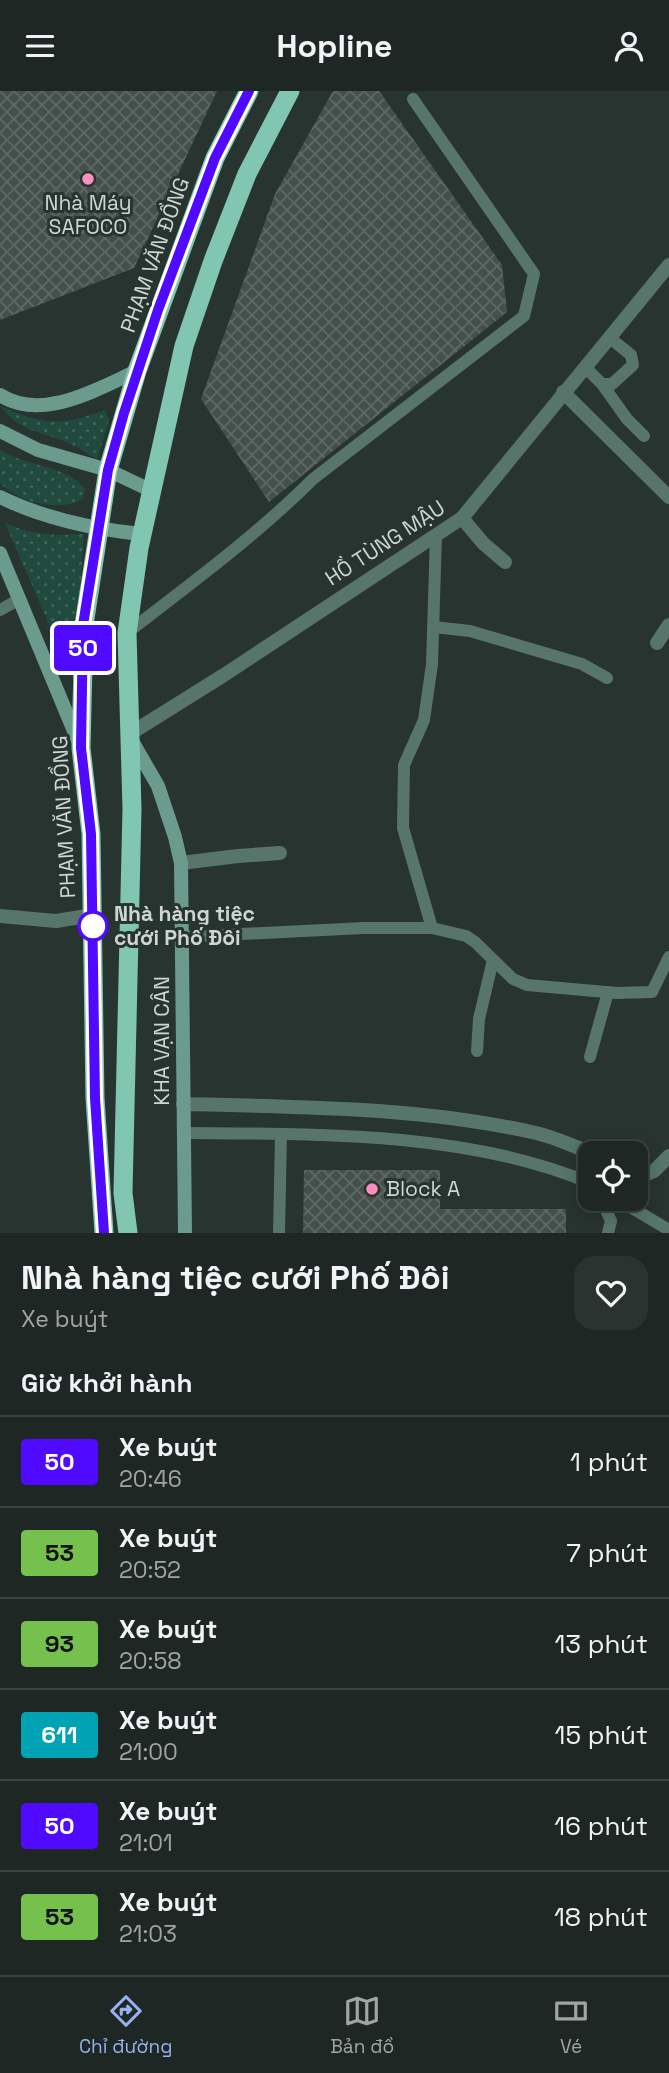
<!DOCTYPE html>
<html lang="vi">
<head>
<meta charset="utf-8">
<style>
	body { margin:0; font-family:"Space Grotesk",sans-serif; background:#2b3331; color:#f1f3f6; height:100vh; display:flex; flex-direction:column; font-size:26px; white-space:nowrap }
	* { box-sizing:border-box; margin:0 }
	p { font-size:23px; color:#a1a5a6 }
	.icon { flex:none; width:38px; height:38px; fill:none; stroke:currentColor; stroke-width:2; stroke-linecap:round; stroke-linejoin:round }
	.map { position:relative; height:1142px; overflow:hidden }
	.side { display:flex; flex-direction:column; background:#1e2724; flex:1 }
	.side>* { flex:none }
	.badge { padding:0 14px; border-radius:5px; font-size:24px; line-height:46px }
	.controls { position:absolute; left:578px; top:1050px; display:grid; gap:14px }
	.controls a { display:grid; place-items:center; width:70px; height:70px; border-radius:14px; background:#1e2724; box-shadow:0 4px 18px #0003,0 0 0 2px #3c4441; font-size:35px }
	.map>.badge { position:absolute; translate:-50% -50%; box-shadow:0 0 0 4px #fff }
	h2 { padding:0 21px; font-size:26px; line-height:63px }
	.round { display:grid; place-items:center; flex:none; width:74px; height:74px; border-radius:21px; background:#2b3331 }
	.summary { display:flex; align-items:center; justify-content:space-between; height:119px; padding:0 21px }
	h1 { font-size:33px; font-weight:700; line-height:52px }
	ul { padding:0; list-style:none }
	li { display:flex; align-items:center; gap:21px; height:91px; padding:0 21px; border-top:2px solid #3c4441 }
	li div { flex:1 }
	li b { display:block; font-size:26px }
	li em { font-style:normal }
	li .badge { min-width:77px; font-weight:700; text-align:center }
	header { display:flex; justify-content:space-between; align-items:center; height:91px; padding:0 21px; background:#1e2724; font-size:32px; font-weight:700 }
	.tab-bar { display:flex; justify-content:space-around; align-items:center; height:98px; border-top:2px solid #3c4441; background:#1e2724; font-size:19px; color:#a1a5a6 }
	.tab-bar a { display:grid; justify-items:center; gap:4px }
	.tab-bar .current { color:#95b2f1 }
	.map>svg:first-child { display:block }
	.grass { fill:url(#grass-dots) }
	.building { fill:url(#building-cross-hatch) }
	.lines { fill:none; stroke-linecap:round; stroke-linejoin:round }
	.service { stroke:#57756b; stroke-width:12 }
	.minor { stroke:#57756b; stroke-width:14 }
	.tertiary { stroke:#57756b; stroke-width:14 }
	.secondary { stroke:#6b9b8c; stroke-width:14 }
	.trunk { stroke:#80c6b0; stroke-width:19 }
	.line-casing { stroke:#fff; stroke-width:16 }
	.line { stroke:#4f0aff; stroke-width:10 }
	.poi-dot { fill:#fd8ebf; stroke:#283430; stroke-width:2.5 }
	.stop-dot { fill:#fff; stroke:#4f0aff; stroke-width:3.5 }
	.labels { text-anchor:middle; stroke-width:6; stroke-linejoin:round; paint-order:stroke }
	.poi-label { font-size:21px; fill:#cfd7d4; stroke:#283430 }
	.street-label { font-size:21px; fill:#cfd7d4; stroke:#283430 }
	.stop-label { font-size:21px; font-weight:bold; fill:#cfd7d4; stroke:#283430; text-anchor:start }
</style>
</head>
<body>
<header><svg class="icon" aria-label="menu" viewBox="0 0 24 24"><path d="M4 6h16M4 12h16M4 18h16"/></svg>Hopline<svg class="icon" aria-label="person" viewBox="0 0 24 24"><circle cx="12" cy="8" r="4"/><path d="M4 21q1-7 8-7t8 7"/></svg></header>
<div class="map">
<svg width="669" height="1142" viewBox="0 0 669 1142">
	<defs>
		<pattern id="grass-dots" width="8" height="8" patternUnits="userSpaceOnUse" patternTransform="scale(1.75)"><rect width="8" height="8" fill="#204a3e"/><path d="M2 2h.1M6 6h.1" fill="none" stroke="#3f6359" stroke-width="1.8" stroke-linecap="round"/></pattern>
		<pattern id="building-cross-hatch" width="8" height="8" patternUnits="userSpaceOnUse" patternTransform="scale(1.75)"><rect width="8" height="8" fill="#44504c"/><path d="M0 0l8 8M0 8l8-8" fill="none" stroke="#5e6865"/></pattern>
	</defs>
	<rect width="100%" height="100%" fill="#283430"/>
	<g class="grass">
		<path d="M0,315C44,334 59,336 105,319L109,329L97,368C89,364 81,358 73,354C43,339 23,344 0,315Z"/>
		<path d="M0,358C26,377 64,372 85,398L83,408C58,422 19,411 0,392Z"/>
		<path d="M5,432C32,444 55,445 84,443L74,591Z"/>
	</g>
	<g class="building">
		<path d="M0,0H217L134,177L0,229Z"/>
		<path d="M333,0H379L502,174L507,221L269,411L201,308L275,103Z"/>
		<path d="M304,1079H440V1118H566V1142H303Z"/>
	</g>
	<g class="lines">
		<g class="service">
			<path d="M585,276L602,293H612L633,274L631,264L610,247"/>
			<path d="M602,293L627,328L644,345"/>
			<path d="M0,519L18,509"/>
			<path d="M434,536L470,540L582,573L607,587"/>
			<path d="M127,542C190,493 256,445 313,388L524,225L534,183L413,8"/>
			<path d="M432,837L403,737L404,674L424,629L432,573L436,444"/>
			<path d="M183,846L363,837H432L466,845L475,851L513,888L527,894L617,902L652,901L669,866"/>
			<path d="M477,960L479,928L493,869"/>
			<path d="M590,966L608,901"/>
			<path d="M183,1042C314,1043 467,1040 590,1092"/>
			<path d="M601,1108L611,1130L608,1142"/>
			<path d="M617,1108L669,1139"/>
			<path d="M279,1142L281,1044"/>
		</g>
		<g class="minor">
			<path d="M563,301L669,406"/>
			<path d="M462,427L483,452L505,471"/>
			<path d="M657,552L669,534"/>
			<path d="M181,772L238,765L280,762"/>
			<path d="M0,825L56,830L93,824"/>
			<path d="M183,1013C301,1016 420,1016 536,1042C555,1046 574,1056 592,1062"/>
			<path d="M635,1082L642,1085L654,1080L669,1065"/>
		</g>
		<path class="tertiary" d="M128,644L224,584L462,427L669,174"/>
		<g class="secondary">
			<path d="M0,304C42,331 97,298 137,280"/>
			<path d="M0,340L38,359L108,379L150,399"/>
			<path d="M0,406C45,428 92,438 141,443"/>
			<path d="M0,462L79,652"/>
			<path d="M132,650L158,695L175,746L181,772L185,1142"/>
		</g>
		<g class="trunk">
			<path d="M104,1142L95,1007L91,743L81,657L84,534L108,379L137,280L215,67L249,0"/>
			<path d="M128,1142L123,1102L132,718L127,542L139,457L184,255L213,170L247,83L290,0"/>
		</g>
	</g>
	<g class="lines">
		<g class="line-casing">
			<path id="line" d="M104,1142L95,1007L91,743L81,657L83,534L108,379L124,322L158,219L215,67L249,0"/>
		</g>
		<use href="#line" class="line"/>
	</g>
	<g class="poi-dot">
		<circle cx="88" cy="88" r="7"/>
		<circle cx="372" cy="1098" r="7"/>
	</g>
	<circle class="stop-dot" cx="93" cy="835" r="14"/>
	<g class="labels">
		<g class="poi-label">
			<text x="88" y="119">Nhà Máy<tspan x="88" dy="24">SAFOCO</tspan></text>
			<text x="386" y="1105" text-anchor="start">Block A</text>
		</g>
		<g class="street-label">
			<text transform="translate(155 164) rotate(-70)" y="7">PHẠM VĂN ĐỒNG</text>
			<text transform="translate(385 452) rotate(-33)" y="7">HỒ TÙNG MẬU</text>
			<text transform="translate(64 726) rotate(-93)" y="7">PHẠM VĂN ĐỒNG</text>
			<text transform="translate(162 950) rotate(-90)" y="7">KHA VẠN CÂN</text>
		</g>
		<g class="stop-label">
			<text x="114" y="830">Nhà hàng tiệc<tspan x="114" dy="24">cưới Phố Đôi</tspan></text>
		</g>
	</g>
</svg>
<div class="controls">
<a><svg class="icon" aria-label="locate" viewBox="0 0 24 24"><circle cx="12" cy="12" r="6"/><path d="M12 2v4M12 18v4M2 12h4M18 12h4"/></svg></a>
</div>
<b class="badge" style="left:83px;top:557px;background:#4f0aff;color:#fff">50</b>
</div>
<section class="side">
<div class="summary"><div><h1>Nhà hàng tiệc cưới Phố Đôi</h1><p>Xe buýt</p></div><a class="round"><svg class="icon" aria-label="heart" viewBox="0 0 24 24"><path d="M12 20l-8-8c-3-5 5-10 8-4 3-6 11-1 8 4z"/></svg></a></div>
<h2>Giờ khởi hành</h2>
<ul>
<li><span class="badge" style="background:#4f0aff;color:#fff">50</span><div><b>Xe buýt</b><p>20:46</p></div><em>1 phút</em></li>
<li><span class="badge" style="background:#76c04d;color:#111">53</span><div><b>Xe buýt</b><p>20:52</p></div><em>7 phút</em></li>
<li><span class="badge" style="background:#76c04d;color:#111">93</span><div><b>Xe buýt</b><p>20:58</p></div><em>13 phút</em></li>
<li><span class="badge" style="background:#00a3b4;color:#fff">611</span><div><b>Xe buýt</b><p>21:00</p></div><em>15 phút</em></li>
<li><span class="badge" style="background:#4f0aff;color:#fff">50</span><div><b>Xe buýt</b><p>21:01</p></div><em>16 phút</em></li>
<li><span class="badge" style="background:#76c04d;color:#111">53</span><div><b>Xe buýt</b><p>21:03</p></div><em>18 phút</em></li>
</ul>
</section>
<nav class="tab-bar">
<a class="current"><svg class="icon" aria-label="directions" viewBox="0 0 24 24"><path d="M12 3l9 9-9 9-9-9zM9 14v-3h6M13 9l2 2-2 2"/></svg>Chỉ đường</a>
<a><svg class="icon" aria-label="map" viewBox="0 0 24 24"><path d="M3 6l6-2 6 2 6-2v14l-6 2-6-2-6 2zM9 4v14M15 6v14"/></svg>Bản đồ</a>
<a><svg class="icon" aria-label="tickets" viewBox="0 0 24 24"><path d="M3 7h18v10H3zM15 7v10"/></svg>Vé</a>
</nav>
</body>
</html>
